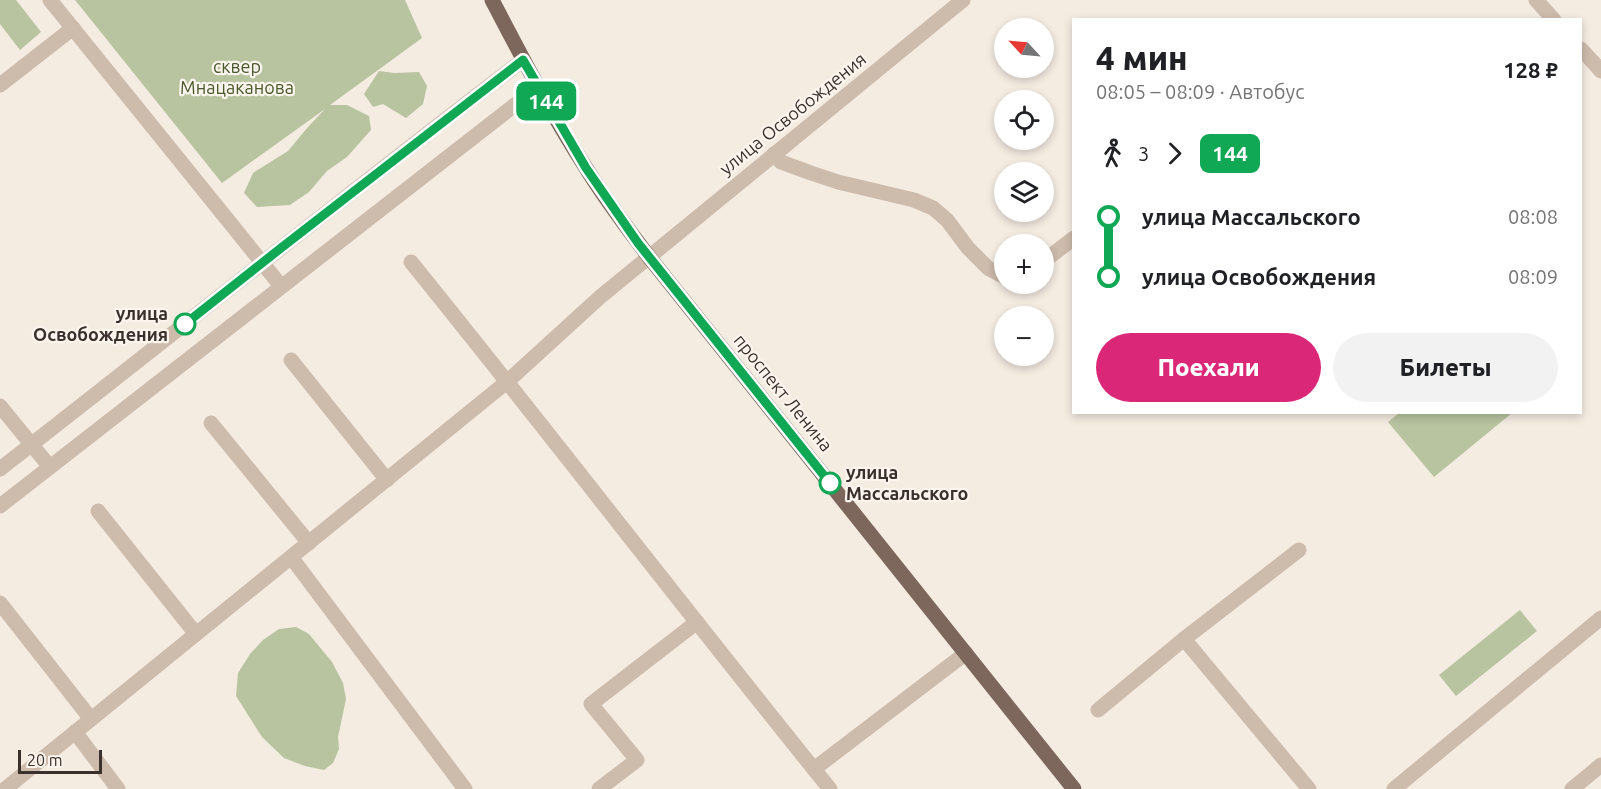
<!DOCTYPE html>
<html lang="ru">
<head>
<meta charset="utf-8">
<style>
	body { margin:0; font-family:Ubuntu,sans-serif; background:#f2f2f2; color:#202124; height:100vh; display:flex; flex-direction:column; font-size:22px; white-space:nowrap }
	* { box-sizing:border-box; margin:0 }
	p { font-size:20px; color:#757577 }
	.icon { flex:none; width:33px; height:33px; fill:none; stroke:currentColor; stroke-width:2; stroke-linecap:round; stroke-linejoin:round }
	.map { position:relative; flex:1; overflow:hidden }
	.drawer { position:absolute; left:1072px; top:18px; width:510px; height:396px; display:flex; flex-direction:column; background:#fff; border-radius:0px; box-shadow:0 3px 9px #0003 }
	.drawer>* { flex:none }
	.badge { padding:0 12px; border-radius:9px; font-size:21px; line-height:39px }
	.needle { width:39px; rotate:296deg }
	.fabs { position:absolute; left:994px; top:18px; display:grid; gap:12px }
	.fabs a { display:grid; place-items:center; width:60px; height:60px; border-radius:50%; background:#fff; box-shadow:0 3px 9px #0003; font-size:30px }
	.scale { position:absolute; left:18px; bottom:15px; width:84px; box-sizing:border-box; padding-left:6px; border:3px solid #3b302b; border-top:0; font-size:16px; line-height:21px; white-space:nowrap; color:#3b302b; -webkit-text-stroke:4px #fbf5ee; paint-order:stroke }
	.map>.badge { position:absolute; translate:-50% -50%; box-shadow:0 0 0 3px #fff }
	.legs { display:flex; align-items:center; gap:9px; height:66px; padding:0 24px; font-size:20px }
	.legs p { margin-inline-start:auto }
	.summary { display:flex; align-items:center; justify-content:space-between; height:102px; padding:0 24px }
	h1 { font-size:33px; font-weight:800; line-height:45px }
	.action { display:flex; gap:12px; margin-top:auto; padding:12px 24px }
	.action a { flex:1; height:69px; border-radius:36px; background:#db2777; color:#fff; font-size:24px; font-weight:800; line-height:69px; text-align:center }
	.action a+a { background:#f2f2f2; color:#202124 }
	ul { padding:0 24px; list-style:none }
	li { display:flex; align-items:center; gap:21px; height:60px; font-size:22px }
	li i { display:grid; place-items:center; width:9px; height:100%; margin:0 8px; background:currentColor }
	li i::after { content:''; width:15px; height:15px; margin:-8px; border:4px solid; border-radius:50%; background:#fff }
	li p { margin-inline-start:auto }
	li:first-child i { background:linear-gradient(#0000 50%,currentColor 0) }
	li:last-child i { background:linear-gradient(currentColor 50%,#0000 0) }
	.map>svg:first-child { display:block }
	.green { fill:#b8c4a0 }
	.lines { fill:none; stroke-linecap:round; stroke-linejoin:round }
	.lane { stroke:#cdbbac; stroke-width:15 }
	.street { stroke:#cdbbac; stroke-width:15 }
	.primary { stroke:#7d675c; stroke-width:15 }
	.line-1-casing { stroke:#fff; stroke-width:14 }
	.line-1 { stroke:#10a855; stroke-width:9 }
	.stop-1-dot { fill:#fff; stroke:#10a855; stroke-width:3 }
	.labels { text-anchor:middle; stroke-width:4.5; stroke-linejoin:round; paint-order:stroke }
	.park-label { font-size:18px; fill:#4a5a2e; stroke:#fbf5ee }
	.street-label { font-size:18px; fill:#3b302b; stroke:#fbf5ee }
	.stop-label { font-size:18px; font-weight:bold; fill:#3b302b; stroke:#fbf5ee; text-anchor:end }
</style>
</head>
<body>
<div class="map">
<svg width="1601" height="789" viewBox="0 0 1601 789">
	<rect width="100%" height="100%" fill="#f4ebe1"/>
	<g class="green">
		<path d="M0,0H16L41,32L20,50L0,24Z"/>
		<path d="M75,0H405L422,38L330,105H347L369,116L371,130L347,157L327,171L309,192L290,205L257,207L244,193L253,173L288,151L308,127L325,109L222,183Z"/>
		<path d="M379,71L394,73L419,72L427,86L423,104L406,118L383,104L373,107L364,94Z"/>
		<path d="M1399,413V412L1512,413L1434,477L1388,422Z"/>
		<path d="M1520,610L1537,631L1456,696L1439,675Z"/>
		<path d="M296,627L309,634L332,662L343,683L346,699L338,737L339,749L333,763L324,770L305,766L284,758L262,737L236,696L238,673L250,654L263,640L279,629Z"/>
	</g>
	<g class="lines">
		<g class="lane">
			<path d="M50,0L281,286"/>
			<path d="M0,85L73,28"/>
			<path d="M774,154L781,162L811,173L838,182L914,200L933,208L947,220L968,248L988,268L1005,277"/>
			<path d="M1044,261L1074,238"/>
			<path d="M411,262C552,436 689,615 830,789"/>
			<path d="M291,360L387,480"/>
			<path d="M0,406L50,467"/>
			<path d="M211,423L309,543"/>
			<path d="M98,511L196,634"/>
			<path d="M291,557L465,789"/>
			<path d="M0,603L91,719"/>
			<path d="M1184,639L1309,789"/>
			<path d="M1098,710L1184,639L1299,550"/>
			<path d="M75,732L118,789"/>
			<path d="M814,769L966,653"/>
			<path d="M5,789L508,381L600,297L649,257"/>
			<path d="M599,789L637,760L591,704L697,622"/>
			<path d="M1394,789L1601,618"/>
		</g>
		<g class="street">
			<path d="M1536,0L1554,20"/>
			<path d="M1581,49L1601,71"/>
			<path d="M649,257L963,0"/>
			<path d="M0,469C175,333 347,194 523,60"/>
			<path d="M0,506L538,87"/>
			<path d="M1572,789L1601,765"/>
		</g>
		<path class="primary" d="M492,0C522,57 551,114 586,168C605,199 627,228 649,257L1074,789"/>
	</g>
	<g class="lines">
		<g class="line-1-casing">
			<path id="line-1" d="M185,324L281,248L523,60L586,168L638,243L830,483"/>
		</g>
		<use href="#line-1" class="line-1"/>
	</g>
	<g class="stop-1-dot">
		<circle cx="185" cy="324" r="10"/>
		<circle cx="830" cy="483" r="10"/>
	</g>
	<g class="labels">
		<g class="park-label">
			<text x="237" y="73">сквер<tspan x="237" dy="21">Мнацаканова</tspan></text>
		</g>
		<g class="street-label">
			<text transform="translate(793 114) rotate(-39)" y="6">улица Освобождения</text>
			<text transform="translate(783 393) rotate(51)" y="6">проспект Ленина</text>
		</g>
		<g class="stop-label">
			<text x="168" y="320">улица<tspan x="168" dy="21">Освобождения</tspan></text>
			<text x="846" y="479" text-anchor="start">улица<tspan x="846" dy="21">Массальского</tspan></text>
		</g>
	</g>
</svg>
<div class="fabs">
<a><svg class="needle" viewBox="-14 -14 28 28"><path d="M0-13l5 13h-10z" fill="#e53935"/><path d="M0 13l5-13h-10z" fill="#757577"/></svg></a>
<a><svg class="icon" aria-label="locate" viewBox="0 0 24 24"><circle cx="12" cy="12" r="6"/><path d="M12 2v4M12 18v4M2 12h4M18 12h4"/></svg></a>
<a><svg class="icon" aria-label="layers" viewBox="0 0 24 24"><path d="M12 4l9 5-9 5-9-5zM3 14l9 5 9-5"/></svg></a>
<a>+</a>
<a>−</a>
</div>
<div class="scale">20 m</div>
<b class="badge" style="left:546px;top:101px;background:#10a855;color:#fff">144</b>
<section class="drawer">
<div class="summary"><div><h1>4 мин</h1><p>08:05 – 08:09 · Автобус</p></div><b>128 ₽</b></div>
<div class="legs"><svg class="icon" aria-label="walk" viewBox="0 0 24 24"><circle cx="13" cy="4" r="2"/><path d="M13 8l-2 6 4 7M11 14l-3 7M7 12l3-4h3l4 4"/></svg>3<svg class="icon" aria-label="forward" viewBox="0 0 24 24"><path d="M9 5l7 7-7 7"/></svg><b class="badge" style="background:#10a855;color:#fff">144</b></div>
<ul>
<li><i style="color:#10a855"></i><b>улица Массальского</b><p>08:08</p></li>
<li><i style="color:#10a855"></i><b>улица Освобождения</b><p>08:09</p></li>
</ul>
<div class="action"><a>Поехали</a><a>Билеты</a></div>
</section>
</div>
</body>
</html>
